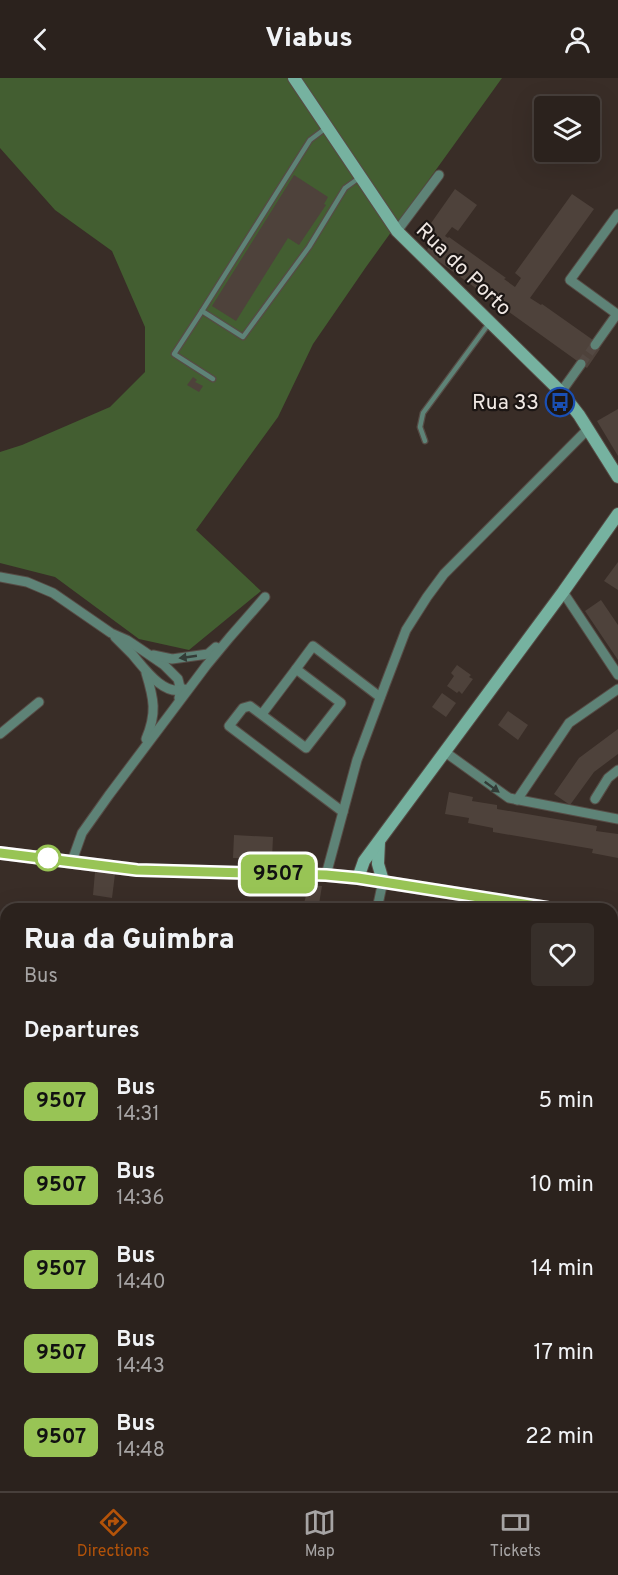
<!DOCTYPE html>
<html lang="en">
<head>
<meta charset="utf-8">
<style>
	body { margin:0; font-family:Overpass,sans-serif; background:#372f2a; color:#f1f3f6; height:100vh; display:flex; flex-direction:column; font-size:22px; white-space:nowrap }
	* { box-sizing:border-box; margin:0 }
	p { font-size:20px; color:#a6a4a4 }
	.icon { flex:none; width:33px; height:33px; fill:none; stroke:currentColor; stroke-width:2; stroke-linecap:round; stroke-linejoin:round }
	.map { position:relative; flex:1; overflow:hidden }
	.panel { position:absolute; left:0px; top:825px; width:618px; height:588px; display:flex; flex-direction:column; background:#2b221d; border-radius:18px 18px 0 0; box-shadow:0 6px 24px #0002,0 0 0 2px #473f3b }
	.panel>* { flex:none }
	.badge { padding:0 12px; border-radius:9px; font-size:21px; line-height:39px }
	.buttons { position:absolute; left:534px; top:18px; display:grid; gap:12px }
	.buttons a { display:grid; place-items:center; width:66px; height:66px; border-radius:6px; background:#2b221d; box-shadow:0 6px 24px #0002,0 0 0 2px #473f3b; font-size:30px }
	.map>.badge { position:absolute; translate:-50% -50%; box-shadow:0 0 0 3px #fff }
	h2 { padding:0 24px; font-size:22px; line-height:54px }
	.round { display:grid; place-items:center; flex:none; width:63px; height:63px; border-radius:6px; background:#372f2a }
	.head { display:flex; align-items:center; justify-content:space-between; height:102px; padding:0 24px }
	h1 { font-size:28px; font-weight:800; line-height:45px }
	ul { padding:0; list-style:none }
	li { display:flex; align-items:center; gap:18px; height:84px; padding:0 24px }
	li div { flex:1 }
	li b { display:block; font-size:22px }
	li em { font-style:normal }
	li .badge { min-width:66px; font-weight:700; text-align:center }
	header { display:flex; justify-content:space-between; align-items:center; height:78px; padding:0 24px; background:#2b221d; font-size:27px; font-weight:800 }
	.tab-bar { display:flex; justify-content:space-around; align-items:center; height:84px; border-top:2px solid #473f3b; background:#2b221d; font-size:16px; color:#a6a4a4 }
	.tab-bar a { display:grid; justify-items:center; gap:3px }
	.tab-bar .active { color:#b45309 }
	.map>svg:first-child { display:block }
	.green { fill:#435e31 }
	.building { fill:#4e423b }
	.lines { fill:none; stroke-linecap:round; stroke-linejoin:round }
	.street-tunnel { stroke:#544943; stroke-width:9; stroke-dasharray:9 4.5; stroke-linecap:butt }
	.lane-casing { stroke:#564b45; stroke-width:7 }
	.street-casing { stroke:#564b45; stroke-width:11 }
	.secondary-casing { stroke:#564b45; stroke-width:14 }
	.highway-casing { stroke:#564b45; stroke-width:20 }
	.lane { stroke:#5e8377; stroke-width:4.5 }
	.street { stroke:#5e8377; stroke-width:9 }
	.secondary { stroke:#76b2a0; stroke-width:12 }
	.highway { stroke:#97f7db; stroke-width:18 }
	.oneway { fill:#333c37 }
	.line-casing { stroke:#fff; stroke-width:14 }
	.line { stroke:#98c455; stroke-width:9 }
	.stop-dot { fill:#fff; stroke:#98c455; stroke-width:3 }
	.labels { text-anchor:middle; stroke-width:4.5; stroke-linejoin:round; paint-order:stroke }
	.street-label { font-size:21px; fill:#f0e8e4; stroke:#1c1614 }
	.poi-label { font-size:21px; fill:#f0e8e4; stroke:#1c1614; text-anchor:end }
</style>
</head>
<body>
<header><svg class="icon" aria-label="back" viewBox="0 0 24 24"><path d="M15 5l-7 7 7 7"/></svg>Viabus<svg class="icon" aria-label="person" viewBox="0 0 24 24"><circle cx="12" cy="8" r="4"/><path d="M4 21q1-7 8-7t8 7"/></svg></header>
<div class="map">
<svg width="618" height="1413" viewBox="0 0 618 1413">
	<rect width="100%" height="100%" fill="#392d27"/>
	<path class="green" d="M0,0H502L366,189L313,266L278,339L196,452L261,513L189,572L139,561L55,499L0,485V374L22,367L110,329L145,294V249L112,173L55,132L0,70Z"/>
	<g class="building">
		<path d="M294,97L328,119L324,126L326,127L299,167L288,160L236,243L212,228Z"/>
		<path d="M455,111L477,127L458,153L452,149L445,158L448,160L449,159L506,200L504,201L515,209L521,200L515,195L572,116L594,131L530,220L541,227L542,226L593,262L591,264L600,271L587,290L434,180L427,172L432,165L422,158Z"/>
		<path d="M193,299L197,302L195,304L203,308L199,314L187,307Z"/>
		<path d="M618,331V378L597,343Z"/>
		<path d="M618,484V512L604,503Z"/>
		<path d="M601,522L618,547V582L585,533Z"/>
		<path d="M457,587L471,597L469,599L473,601L462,616L459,613L457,615L447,608L454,598L451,595Z"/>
		<path d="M442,615L456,625L446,639L432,629Z"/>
		<path d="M508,633L528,647L518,662L498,647Z"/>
		<path d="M618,651V676L594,694L570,727L554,716L579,680Z"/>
		<path d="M449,714L473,719L472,723L497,727V731L597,748L596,753L618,756V780L592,775L593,771L493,754V750L468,745L469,740L445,736Z"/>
		<path d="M234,757L273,759L272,781L233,780Z"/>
		<path d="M95,794L115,796L112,820L93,817Z"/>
		<path d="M309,807L322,808L319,826L304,825Z"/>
	</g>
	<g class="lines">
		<path class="street-tunnel" d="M581,286L595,267"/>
		<g class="lane-casing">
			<g id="lane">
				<path d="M326,50L310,62L202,233L243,259L309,169L345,110L359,100"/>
				<path d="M202,233L174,276L213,301"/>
				<path d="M425,363L420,349L423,335L490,244"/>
				<path d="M155,1407L163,1413"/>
			</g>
		</g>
		<g class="street-casing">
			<g id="street">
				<path d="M397,153L439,97"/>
				<path d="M595,267L617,236L570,202L618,136"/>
				<path d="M561,314L581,286"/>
				<path d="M0,499L27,504L53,515L111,555L127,562L142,572L164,587L178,601L181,613L179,620"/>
				<path d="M563,514L618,597"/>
				<path d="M115,559C121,565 127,571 132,576C144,590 164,619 184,611"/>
				<path d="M153,577L172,581L208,576L216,569"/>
				<path d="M146,595C154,621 157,635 146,661"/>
				<path d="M262,636L296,591"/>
				<path d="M0,656L39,624"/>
				<path d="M445,674L509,720L618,741"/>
				<path d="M595,721L608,700L618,692"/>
				<path d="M517,722L569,645L618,611"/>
				<path d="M343,734L229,648L243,630L250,628L306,670L341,625L296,591L313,568L380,619"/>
				<path d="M72,783L82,755L109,717L206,588L230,559L265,519"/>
				<path d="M326,797L357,682L385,607L406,552L427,519L444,496L587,352"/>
				<path d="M377,831L383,803"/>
				<path d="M0,913L6,914"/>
				<path d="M0,1066L6,1071"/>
			</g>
		</g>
		<g class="secondary-casing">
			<g id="secondary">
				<path d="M294,0L397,153L561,314L579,337L618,399"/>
				<path d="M379,764L378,786L383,803"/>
				<path d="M0,775L137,792L326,797L358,800L556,831"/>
				<path d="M358,800L364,783L563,514L618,436"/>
				<path d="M612,840L618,841"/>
				<path d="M612,925L618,915"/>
				<path d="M612,1237L618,1241"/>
				<path d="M385,1413L392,1407"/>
			</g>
		</g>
		<g class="highway-casing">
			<g id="highway">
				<path d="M0,1246L6,1250"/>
				<path d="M0,1263L6,1267"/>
				<path d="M225,1407L235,1413"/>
				<path d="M255,1407L265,1413"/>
			</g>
		</g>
		<use href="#lane" class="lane"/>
		<use href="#street" class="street"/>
		<use href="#secondary" class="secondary"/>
		<use href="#highway" class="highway"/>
	</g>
	<defs><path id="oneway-solid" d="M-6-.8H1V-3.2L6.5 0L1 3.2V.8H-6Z" transform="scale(1.5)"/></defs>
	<g class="oneway">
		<use href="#oneway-solid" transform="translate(188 579) rotate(172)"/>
		<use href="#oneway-solid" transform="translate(492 709) rotate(36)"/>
	</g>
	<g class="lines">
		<g class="line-casing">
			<path id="line" d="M0,775L137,792L326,797L358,800L555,831"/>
		</g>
		<use href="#line" class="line"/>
	</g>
	<defs>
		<g id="bus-ring" transform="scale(1.5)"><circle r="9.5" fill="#1c1614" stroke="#1a4fb4" stroke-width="1.5"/><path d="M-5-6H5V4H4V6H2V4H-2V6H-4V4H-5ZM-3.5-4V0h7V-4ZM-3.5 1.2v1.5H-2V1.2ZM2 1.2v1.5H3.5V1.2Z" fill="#1a4fb4"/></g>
	</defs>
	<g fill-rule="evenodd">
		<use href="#bus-ring" x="560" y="324"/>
	</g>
	<circle class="stop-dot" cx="48" cy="780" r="12"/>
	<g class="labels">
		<g class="street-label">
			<text transform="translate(464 191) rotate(44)" y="7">Rua do Porto</text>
		</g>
		<g class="poi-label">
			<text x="539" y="331">Rua 33</text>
		</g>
	</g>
</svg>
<div class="buttons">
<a><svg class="icon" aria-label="layers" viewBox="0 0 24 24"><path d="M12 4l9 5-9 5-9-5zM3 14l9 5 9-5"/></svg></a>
</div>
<b class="badge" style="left:278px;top:796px;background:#98c455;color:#111">9507</b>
<section class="panel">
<div class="head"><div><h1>Rua da Guimbra</h1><p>Bus</p></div><a class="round"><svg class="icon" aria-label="heart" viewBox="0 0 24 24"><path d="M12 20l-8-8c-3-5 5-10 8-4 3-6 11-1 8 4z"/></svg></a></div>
<h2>Departures</h2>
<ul>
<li><span class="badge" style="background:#98c455;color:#111">9507</span><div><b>Bus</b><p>14:31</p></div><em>5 min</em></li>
<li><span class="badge" style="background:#98c455;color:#111">9507</span><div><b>Bus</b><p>14:36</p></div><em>10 min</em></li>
<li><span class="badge" style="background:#98c455;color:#111">9507</span><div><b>Bus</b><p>14:40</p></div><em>14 min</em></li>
<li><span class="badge" style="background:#98c455;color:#111">9507</span><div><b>Bus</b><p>14:43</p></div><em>17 min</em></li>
<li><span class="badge" style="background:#98c455;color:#111">9507</span><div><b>Bus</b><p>14:48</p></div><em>22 min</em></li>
</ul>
</section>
</div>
<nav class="tab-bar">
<a class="active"><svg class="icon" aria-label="directions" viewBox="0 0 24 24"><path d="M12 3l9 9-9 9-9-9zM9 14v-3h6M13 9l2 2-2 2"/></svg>Directions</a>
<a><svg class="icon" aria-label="map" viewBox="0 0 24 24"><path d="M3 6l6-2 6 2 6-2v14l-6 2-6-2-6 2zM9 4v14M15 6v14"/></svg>Map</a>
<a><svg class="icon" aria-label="tickets" viewBox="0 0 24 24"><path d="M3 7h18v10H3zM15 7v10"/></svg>Tickets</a>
</nav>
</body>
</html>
